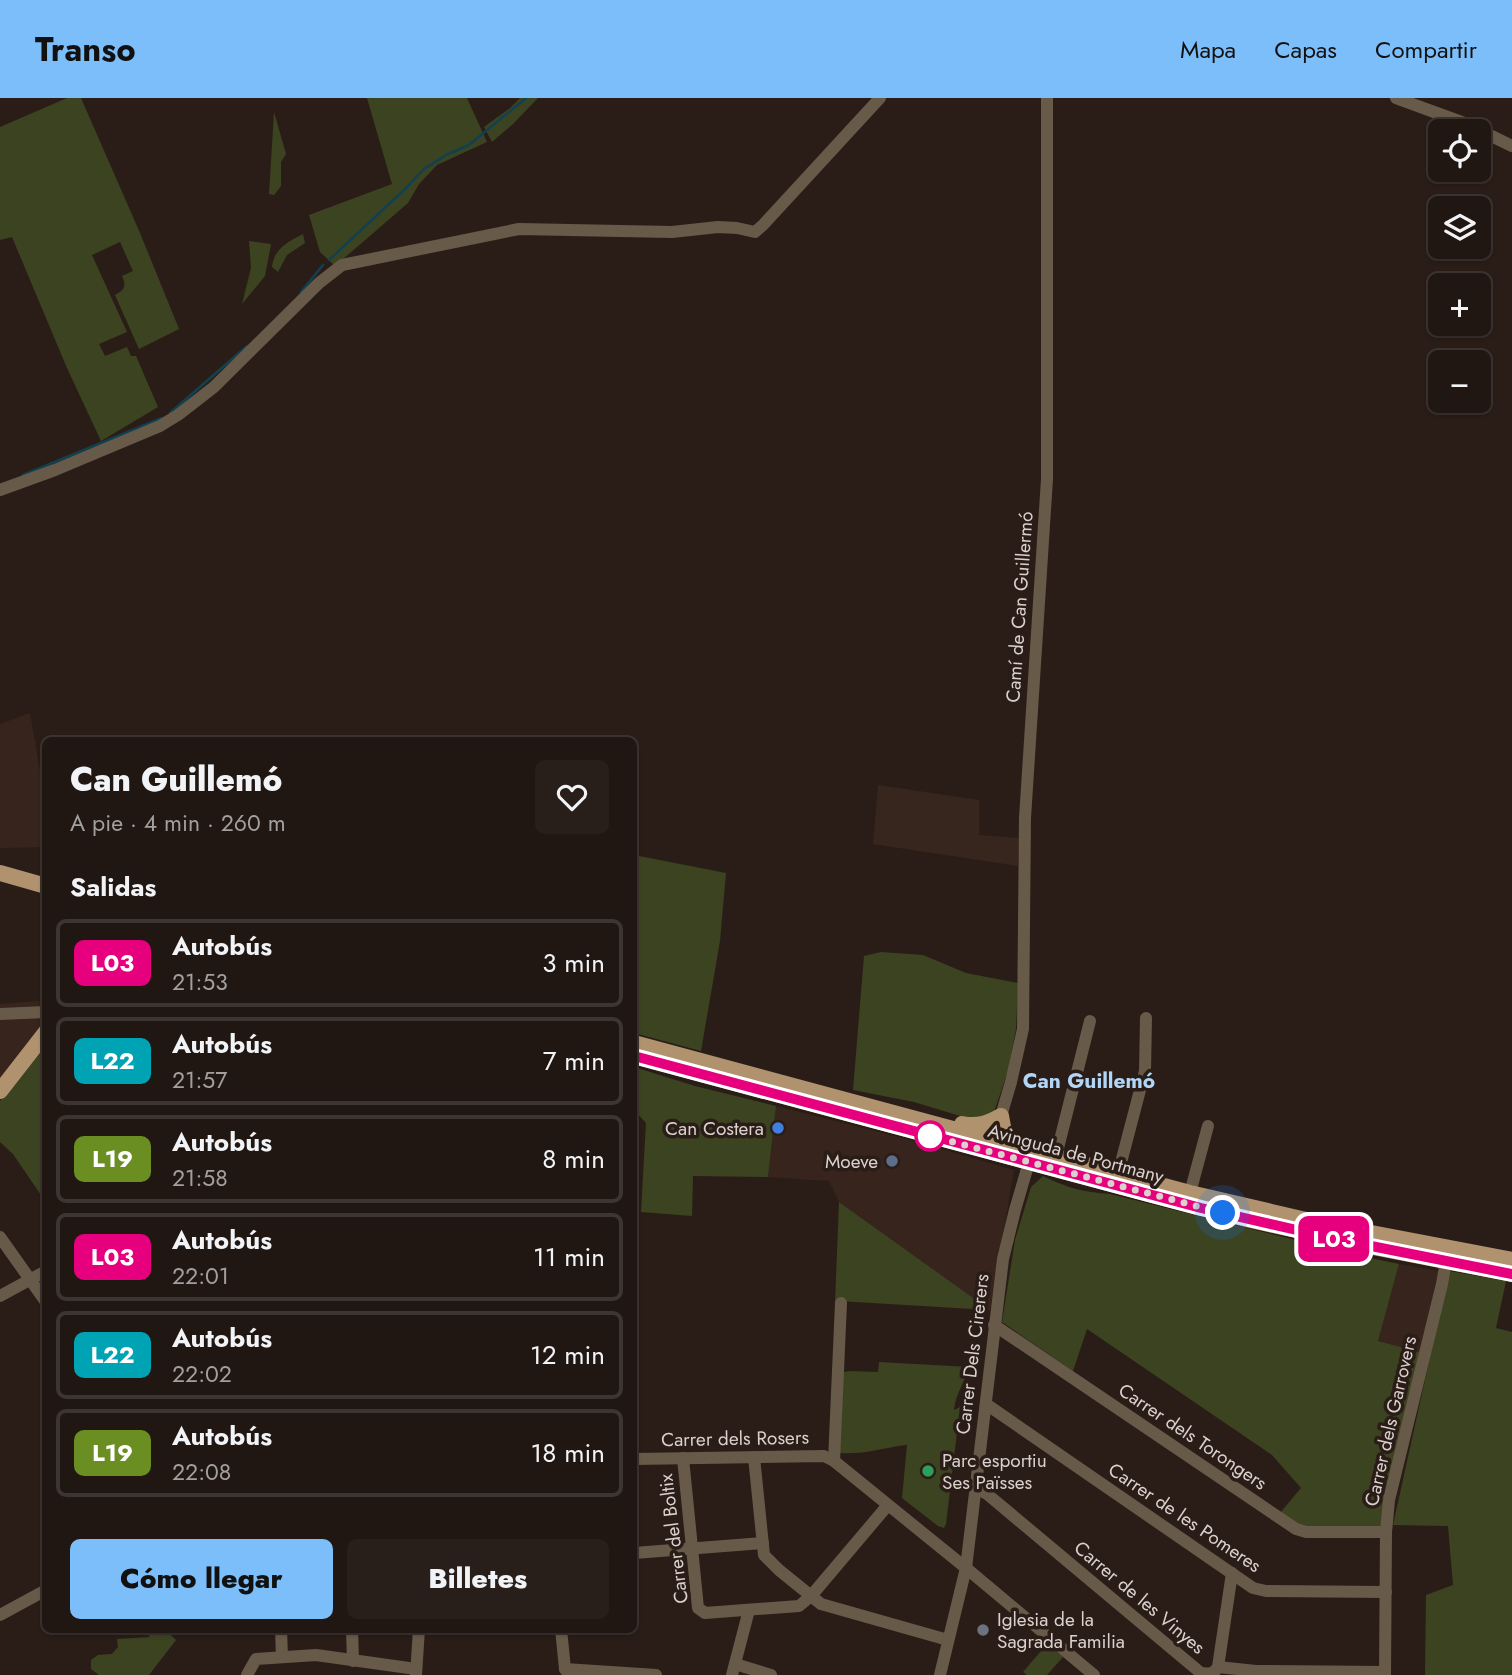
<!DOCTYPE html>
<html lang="es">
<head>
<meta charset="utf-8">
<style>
	body { margin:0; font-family:Jost,sans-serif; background:#281f1b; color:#f1f3f6; height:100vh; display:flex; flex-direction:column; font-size:26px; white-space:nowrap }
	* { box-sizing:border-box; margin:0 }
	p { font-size:23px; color:#a29f9f }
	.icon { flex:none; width:38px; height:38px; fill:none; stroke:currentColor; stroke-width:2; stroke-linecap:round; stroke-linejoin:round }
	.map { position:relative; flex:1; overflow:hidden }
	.side { position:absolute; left:42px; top:639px; width:595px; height:896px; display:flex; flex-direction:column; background:#201612; border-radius:10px; box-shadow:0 2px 5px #0004,0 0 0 2px #3d3532 }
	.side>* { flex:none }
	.badge { padding:0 14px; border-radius:10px; font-size:24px; line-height:46px }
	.buttons { position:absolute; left:1428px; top:21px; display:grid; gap:14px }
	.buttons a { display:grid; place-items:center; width:63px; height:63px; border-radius:10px; background:#201612; box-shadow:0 2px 5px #0004,0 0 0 2px #3d3532; font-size:35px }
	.you { position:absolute; width:35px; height:35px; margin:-18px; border:5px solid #fff; border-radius:50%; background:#1a73e8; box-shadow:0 0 0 10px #1a73e833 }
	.map>.badge { position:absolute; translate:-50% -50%; box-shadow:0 0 0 4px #fff }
	h2 { padding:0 28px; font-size:26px; line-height:63px }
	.round { display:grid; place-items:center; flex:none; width:74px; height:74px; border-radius:10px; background:#281f1b }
	.summary { display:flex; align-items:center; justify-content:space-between; height:119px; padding:0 28px }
	h1 { font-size:33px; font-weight:800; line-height:52px }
	.button { display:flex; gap:14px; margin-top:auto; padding:14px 28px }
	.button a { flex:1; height:80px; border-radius:10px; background:#7cbef9; color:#111; font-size:28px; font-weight:800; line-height:80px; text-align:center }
	.button a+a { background:#281f1b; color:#f1f3f6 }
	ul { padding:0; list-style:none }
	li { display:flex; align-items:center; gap:21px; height:88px; margin:0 14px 10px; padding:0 14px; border:4px solid #3d3532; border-radius:10px }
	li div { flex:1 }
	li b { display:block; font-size:26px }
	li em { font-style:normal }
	li .badge { min-width:77px; font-weight:700; text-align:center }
	header { display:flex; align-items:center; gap:42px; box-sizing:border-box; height:98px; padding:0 35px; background:#7cbef9; color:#111 }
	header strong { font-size:33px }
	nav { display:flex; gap:38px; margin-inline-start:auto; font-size:24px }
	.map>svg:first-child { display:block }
	.built { fill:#37241c }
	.industrial { fill:#36261e }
	.green { fill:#3c4321 }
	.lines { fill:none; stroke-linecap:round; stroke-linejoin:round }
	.stream { stroke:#104151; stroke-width:2.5 }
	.minor { stroke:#685a48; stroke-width:12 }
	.major { stroke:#b0936e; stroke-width:16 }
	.line-casing { stroke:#fff; stroke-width:16 }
	.line { stroke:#e6007e; stroke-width:10 }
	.walk { stroke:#dad1cd; stroke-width:7; stroke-dasharray:0 12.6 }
	.shop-dot { fill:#3f7fe0; stroke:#2a1d18; stroke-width:2.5 }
	.stop-dot { fill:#fff; stroke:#e6007e; stroke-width:3.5 }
	.service-dot { fill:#5c6f8a; stroke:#2a1d18; stroke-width:2.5 }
	.leisure-dot { fill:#2e9e5b; stroke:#2a1d18; stroke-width:2.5 }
	.worship-dot { fill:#6b7280; stroke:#2a1d18; stroke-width:2.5 }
	.labels { text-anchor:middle; stroke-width:7; stroke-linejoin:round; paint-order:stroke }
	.street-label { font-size:19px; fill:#dad1cd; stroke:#2a1d18 }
	.poi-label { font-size:19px; fill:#dad1cd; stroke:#2a1d18; text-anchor:end }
	.neighbourhood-label { font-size:21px; font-weight:bold; fill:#b2d6f7; stroke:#2a1d18 }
</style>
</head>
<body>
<header>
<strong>Transo</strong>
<nav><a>Mapa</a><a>Capas</a><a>Compartir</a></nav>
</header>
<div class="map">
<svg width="1512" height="1577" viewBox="0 0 1512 1577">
	<rect width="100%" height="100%" fill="#2a1d18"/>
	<g class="built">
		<path d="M30,615L45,702V749L0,750V626Z"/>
		<path d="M39,903L43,925L0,981V906Z"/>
		<path d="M776,1008L907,1041L1014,1072L990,1212L839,1104L829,1083L768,1079Z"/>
		<path d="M1399,1166L1440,1173L1420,1254L1378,1243Z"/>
	</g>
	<path class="industrial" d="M878,687L979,702V737L1019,740L1018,768L873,746Z"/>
	<g class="green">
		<path d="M67,0H81L140,135L179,231L139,251L115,197C124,192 127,189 122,178L133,173L120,144L92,157L127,234L99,246L105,258L127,249L131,258H136L158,309L101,343L67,270L12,139L0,142V29Z"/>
		<path d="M367,0H467L487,44L437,67L419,86L408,105L335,168L320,154L309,117L392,86Z"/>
		<path d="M520,0H538L513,26L492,44L484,29L510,10Z"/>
		<path d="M274,14L286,56L281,64V88L274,97L269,96Z"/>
		<path d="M303,136L305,145L287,157L278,174L272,169C274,150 288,144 303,136Z"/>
		<path d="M249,143L271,146L265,178L242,206L251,170Z"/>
		<path d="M634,757L726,775L720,843L701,953L634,935Z"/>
		<path d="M881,854L923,857L966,875L1018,885L1016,931L1008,973L994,1014L982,1020L970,1021L914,1004L853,992L864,858Z"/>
		<path d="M42,947L46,953L45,1103L13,1056L0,1044V1003Z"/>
		<path d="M634,969L695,988L776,1008L768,1079L693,1078L692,1118L641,1114L646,1025L634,1012Z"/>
		<path d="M1043,1078C1068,1090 1082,1094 1110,1096L1356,1157L1399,1166L1378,1243L1420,1254L1381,1429H1303L1280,1415L1301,1390L1272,1357L1087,1231L1073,1273L1002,1224L1015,1142L1031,1089Z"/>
		<path d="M839,1104L990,1212L838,1203L835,1205Z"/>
		<path d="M1449,1173L1506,1183L1496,1230L1512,1234V1577H1425L1426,1497L1453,1487L1448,1428L1393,1427Z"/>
		<path d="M879,1264L969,1269C965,1284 955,1297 954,1312L960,1309L946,1426L944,1430L938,1428L902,1400L907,1347C895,1348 884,1351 872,1353C858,1356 845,1355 831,1355L835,1276L849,1273L878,1274Z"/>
		<path d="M116,1531H164L176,1542L149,1577H99L91,1571V1562L98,1557L112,1556L118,1549L117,1541L150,1539L145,1533L120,1535Z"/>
		<path d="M1047,1546L1063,1559L1047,1577H1027L1023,1574Z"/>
	</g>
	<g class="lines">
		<g class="stream">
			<path d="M329,162L404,92L424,71L446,57L469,47L526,0"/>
			<path d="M301,194L323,167"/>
			<path d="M170,315L247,248"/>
			<path d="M23,377L162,320"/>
		</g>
		<g class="minor">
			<path d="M1396,0L1467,26L1512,48"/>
			<path d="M0,392L55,372L160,328L178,317L214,289L319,185L342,167L519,131L672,134L718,129L737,130L755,134L763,127L880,0"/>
			<path d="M0,916L46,914"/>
			<path d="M1001,1018L1011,984L1023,931L1025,720L1047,381V0"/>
			<path d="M1056,1058L1090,923"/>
			<path d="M1118,1076L1145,973L1146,920"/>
			<path d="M1190,1095L1208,1028"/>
			<path d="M0,1139L46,1204"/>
			<path d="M0,1198L46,1173"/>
			<path d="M994,1227L1296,1431L1306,1434H1386"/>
			<path d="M986,1306L1253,1490L1266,1493L1386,1494"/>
			<path d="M754,1359L764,1457L779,1472L821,1506L948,1542"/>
			<path d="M683,1360L698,1510L705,1515L799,1508L811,1498L888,1407"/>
			<path d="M634,1361L824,1358L834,1363L966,1470L1094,1577"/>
			<path d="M834,1363L841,1205"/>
			<path d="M975,1389L987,1396L1201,1575C1209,1576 1214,1576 1218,1569L1256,1573L1385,1574"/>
			<path d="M634,1455L763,1445"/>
			<path d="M0,1517L46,1492"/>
			<path d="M281,1531L282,1559"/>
			<path d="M352,1531L353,1563"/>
			<path d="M561,1531L565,1571L568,1575"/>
			<path d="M735,1566L771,1577"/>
			<path d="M1218,1569L1232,1475"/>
			<path d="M565,1571L656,1577"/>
			<path d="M247,1577L256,1561L316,1557L416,1571"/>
			<path d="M416,1577L419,1531"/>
			<path d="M732,1577L749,1512"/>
			<path d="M940,1577L966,1470L1003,1161L1015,1112L1029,1064"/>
			<path d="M1385,1577L1386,1434L1389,1402L1442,1186L1446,1163"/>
		</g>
		<g class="major">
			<path d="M0,775L46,788"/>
			<path d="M634,945L1190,1095L1319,1125L1512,1162"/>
			<path d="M634,958L1156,1098L1246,1121L1378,1150L1512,1176"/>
			<path d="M0,993L46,934"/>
			<path d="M962,1026C977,1029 987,1026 1001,1018L1004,1034L1010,1046"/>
		</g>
	</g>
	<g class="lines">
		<g class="line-casing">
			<path id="line" d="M634,958L1201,1110L1336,1141L1512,1176"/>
		</g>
		<use href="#line" class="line"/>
		<path class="walk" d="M930,1038L923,1036L1223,1115"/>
	</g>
	<circle class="shop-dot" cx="778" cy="1030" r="7"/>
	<circle class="stop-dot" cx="930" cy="1038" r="14"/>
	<circle class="service-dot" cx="892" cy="1063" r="7"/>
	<circle class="leisure-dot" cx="928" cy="1373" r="7"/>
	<circle class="worship-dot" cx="983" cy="1532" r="7"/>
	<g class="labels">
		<g class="street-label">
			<text transform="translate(1019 509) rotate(-86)" y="7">Camí de Can Guillermó</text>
			<text transform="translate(1076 1055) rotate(15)" y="7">Avinguda de Portmany</text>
			<text transform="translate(972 1256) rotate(-83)" y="7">Carrer Dels Cirerers</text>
			<text transform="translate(1390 1323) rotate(-77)" y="7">Carrer dels Garrovers</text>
			<text transform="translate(1193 1338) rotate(34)" y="7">Carrer dels Torongers</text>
			<text transform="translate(735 1340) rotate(-1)" y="7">Carrer dels Rosers</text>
			<text transform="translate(1185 1419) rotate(34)" y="7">Carrer de les Pomeres</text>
			<text transform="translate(673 1441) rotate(-97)" y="7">Carrer del Boltix</text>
			<text transform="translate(1140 1499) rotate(40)" y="7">Carrer de les Vinyes</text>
		</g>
		<g class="poi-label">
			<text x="764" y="1037">Can Costera</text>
			<text x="878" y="1070">Moeve</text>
			<text x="942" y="1369" text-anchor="start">Parc esportiu<tspan x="942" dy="22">Ses Païsses</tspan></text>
			<text x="997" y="1528" text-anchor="start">Iglesia de la<tspan x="997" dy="22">Sagrada Familia</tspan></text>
		</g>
		<g class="neighbourhood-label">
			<text x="1089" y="990">Can Guillemó</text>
		</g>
	</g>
</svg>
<div class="buttons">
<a><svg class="icon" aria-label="locate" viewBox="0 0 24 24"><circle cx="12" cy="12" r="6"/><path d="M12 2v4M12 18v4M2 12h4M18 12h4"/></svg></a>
<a><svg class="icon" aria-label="layers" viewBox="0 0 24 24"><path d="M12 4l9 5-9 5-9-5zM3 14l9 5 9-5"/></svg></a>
<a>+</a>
<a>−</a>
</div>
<div class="you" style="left:1223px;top:1115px"></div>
<b class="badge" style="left:1334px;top:1141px;background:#e6007e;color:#fff">L03</b>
<section class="side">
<div class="summary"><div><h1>Can Guillemó</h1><p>A pie · 4 min · 260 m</p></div><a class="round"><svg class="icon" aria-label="heart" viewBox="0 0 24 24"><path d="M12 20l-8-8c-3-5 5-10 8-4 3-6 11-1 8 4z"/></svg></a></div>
<h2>Salidas</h2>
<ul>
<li><span class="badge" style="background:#e6007e;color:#fff">L03</span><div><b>Autobús</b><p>21:53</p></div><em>3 min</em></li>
<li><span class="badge" style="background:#00a3b4;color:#fff">L22</span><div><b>Autobús</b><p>21:57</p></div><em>7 min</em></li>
<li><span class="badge" style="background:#6b8e23;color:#fff">L19</span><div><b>Autobús</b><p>21:58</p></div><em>8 min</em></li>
<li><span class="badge" style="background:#e6007e;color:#fff">L03</span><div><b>Autobús</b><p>22:01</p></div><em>11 min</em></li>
<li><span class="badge" style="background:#00a3b4;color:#fff">L22</span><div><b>Autobús</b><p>22:02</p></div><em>12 min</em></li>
<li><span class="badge" style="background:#6b8e23;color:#fff">L19</span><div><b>Autobús</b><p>22:08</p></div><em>18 min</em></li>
</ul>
<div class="button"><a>Cómo llegar</a><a>Billetes</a></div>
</section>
</div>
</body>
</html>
